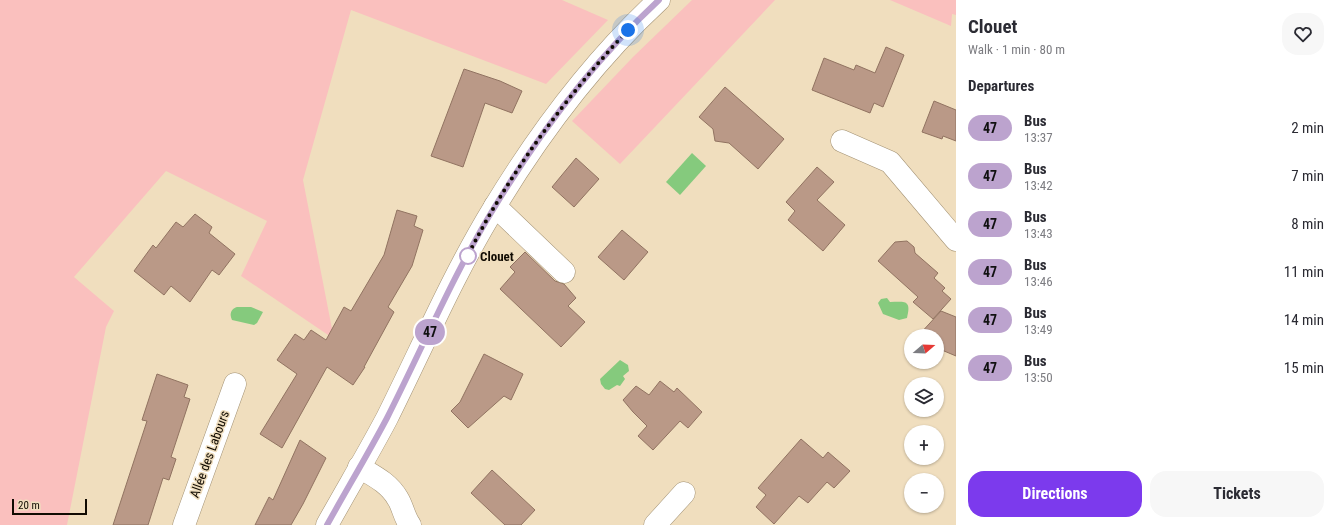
<!DOCTYPE html>
<html lang="en">
<head>
<meta charset="utf-8">
<style>
	body { margin:0; font-family:"Roboto Condensed",sans-serif; background:#f7f7f7; color:#2b2b33; height:100vh; display:flex; flex-direction:column; font-size:15px; white-space:nowrap }
	* { box-sizing:border-box; margin:0 }
	p { font-size:13px; color:#7c7c81 }
	.icon { flex:none; width:22px; height:22px; fill:none; stroke:currentColor; stroke-width:2; stroke-linecap:round; stroke-linejoin:round }
	.map { position:relative; flex:1; overflow:hidden }
	.side { display:flex; flex-direction:column; background:#fff; width:380px }
	.side>* { flex:none }
	.badge { padding:0 8px; border-radius:13px; font-size:14px; line-height:26px }
	.needle { width:26px; rotate:71deg }
	.fabs { position:absolute; left:904px; top:329px; display:grid; gap:8px }
	.fabs a { display:grid; place-items:center; width:40px; height:40px; border-radius:50%; background:#fff; box-shadow:0 1px 3px #0004; font-size:20px }
	.scale { position:absolute; left:12px; bottom:10px; width:75px; box-sizing:border-box; padding-left:4px; border:2px solid #110b02; border-top:0; font-size:11px; line-height:14px; white-space:nowrap; color:#110b02; -webkit-text-stroke:3px #f0debe; paint-order:stroke }
	.you { position:absolute; width:20px; height:20px; margin:-10px; border:3px solid #fff; border-radius:50%; background:#1a73e8; box-shadow:0 0 0 6px #1a73e833 }
	.map>.badge { position:absolute; translate:-50% -50%; box-shadow:0 0 0 2px #fff }
	h2 { padding:0 12px; font-size:15px; line-height:36px }
	.round { display:grid; place-items:center; flex:none; width:42px; height:42px; border-radius:16px; background:#f7f7f7 }
	.headline { display:flex; align-items:center; justify-content:space-between; height:68px; padding:0 12px }
	h1 { font-size:19px; font-weight:700; line-height:30px }
	.action { display:flex; gap:8px; margin-top:auto; padding:8px 12px }
	.action a { flex:1; height:46px; border-radius:16px; background:#7c3aed; color:#fff; font-size:16px; font-weight:700; line-height:46px; text-align:center }
	.action a+a { background:#f7f7f7; color:#2b2b33 }
	ul { padding:0; list-style:none }
	li { display:flex; align-items:center; gap:12px; height:48px; padding:0 12px }
	li div { flex:1 }
	li b { display:block; font-size:15px }
	li em { font-style:normal }
	li .badge { min-width:44px; font-weight:700; text-align:center }
	main { display:flex; flex:1; min-height:0 }
	.map>svg:first-child { display:block }
	.green { fill:#fac0be }
	.water { fill:#85ca7d }
	.building { fill:#ba9987; stroke:#917361 }
	.lines { fill:none; stroke-linecap:round; stroke-linejoin:round }
	.minor-casing { stroke:#a39274; stroke-width:23 }
	.minor { stroke:#fff; stroke-width:22 }
	.line-casing { stroke:#fff; stroke-width:9 }
	.line { stroke:#bca3ce; stroke-width:6 }
	.walk { stroke:#110b02; stroke-width:4; stroke-dasharray:0 7.2 }
	.stop-dot { fill:#fff; stroke:#bca3ce; stroke-width:2 }
	.labels { text-anchor:middle; stroke-width:3; stroke-linejoin:round; paint-order:stroke }
	.stop-label { font-size:13px; font-weight:bold; fill:#110b02; stroke:#f0debe; text-anchor:start }
	.street-label { font-size:13px; fill:#110b02; stroke:#f0debe }
</style>
</head>
<body>
<main>
<div class="map">
<svg width="956" height="525" viewBox="0 0 956 525">
	<rect width="100%" height="100%" fill="#f0debe"/>
	<g class="green">
		<path d="M0,0H562L608,20L546,84L351,10L303,180L334,339L241,276L267,221L166,171L74,277L114,311L106,327L67,525H0Z"/>
		<path d="M692,0H775L620,164L572,121L633,57Z"/>
		<path d="M890,0H956V15L952,14L951,26Z"/>
	</g>
	<g class="water">
		<path d="M692,153L706,166L680,195L666,182Z"/>
		<path d="M887,298L890,302C904,302 912,299 907,318L899,320L883,314L878,303L881,299Z"/>
		<path d="M237,307H251L263,312L257,323L254,325L232,320C229,314 231,309 237,307Z"/>
		<path d="M620,360L628,365L629,371L623,376L625,379L620,386L617,385L609,390L605,389L601,384L600,379Z"/>
	</g>
	<g class="building">
		<path d="M886,47L904,55L883,107L874,103L870,113L812,90L824,58L854,70L856,65L875,73Z"/>
		<path d="M464,69L500,81L522,91L512,113L485,103L463,167L431,156Z"/>
		<path d="M725,87L784,139L758,169L729,143L715,141L713,129L699,117Z"/>
		<path d="M934,101L956,110V141L943,136L942,139L922,132Z"/>
		<path d="M576,158L599,179L574,207L552,187Z"/>
		<path d="M817,167L834,182L817,200L845,225L823,251L788,220L795,211L786,202Z"/>
		<path d="M397,210L417,216L414,226L423,230L412,266L388,307L394,312L364,367H365L353,385L327,367L282,448L260,434L297,374L277,360L295,334L304,340L311,330L326,340L344,307L351,311L384,255Z"/>
		<path d="M195,214L212,227L209,233L235,254L219,275L212,270L190,302L171,286L164,295L134,271L153,245L156,248L176,222L183,227Z"/>
		<path d="M622,230L648,252L624,280L598,257Z"/>
		<path d="M907,241L914,247L915,253L938,273L934,278L945,288L942,291L951,299L933,319L913,302L918,297L878,261L895,242Z"/>
		<path d="M525,252L555,281L564,284L576,298L568,306L585,322L561,347L500,289L515,272L510,267Z"/>
		<path d="M941,311L956,317V356L937,348V336H918Z"/>
		<path d="M484,354L523,374L511,400L504,396L468,428L451,411L460,402Z"/>
		<path d="M157,374L188,385L184,397L190,399L171,457L176,459L169,480L163,478L148,525H113L147,421L142,420Z"/>
		<path d="M660,381L674,392L677,388L702,412L688,428L680,421L653,450L638,436L647,426L633,412L623,400L636,386L649,395Z"/>
		<path d="M801,439L823,458L828,452L850,471L834,488L827,482L808,503L799,496L774,524L756,507L766,495L758,488Z"/>
		<path d="M300,440L326,458L303,504L291,525H255L269,497L273,500Z"/>
		<path d="M492,470L535,510L521,525H505L471,493Z"/>
	</g>
	<g class="lines">
		<g class="minor-casing">
			<g id="minor">
				<path d="M842,141L890,162L956,240"/>
				<path d="M495,206L564,272"/>
				<path d="M359,467C374,476 389,483 398,499C403,507 404,517 410,525"/>
				<path d="M184,525L235,384"/>
				<path d="M327,525C347,489 368,454 387,418C422,348 453,275 494,208C540,132 593,61 659,0"/>
				<path d="M655,525L684,493"/>
			</g>
		</g>
		<use href="#minor" class="minor"/>
	</g>
	<g class="lines">
		<g class="line-casing">
			<path id="line" d="M327,525C347,489 368,454 387,418C422,349 453,275 494,208C540,132 593,61 659,0"/>
		</g>
		<use href="#line" class="line"/>
		<path class="walk" d="M468,256L465,261C507,176 564,99 628,30"/>
	</g>
	<circle class="stop-dot" cx="468" cy="256" r="8"/>
	<g class="labels">
		<g class="stop-label">
			<text x="480" y="261">Clouet</text>
		</g>
		<g class="street-label">
			<text transform="translate(209 454) rotate(-70)" y="5">Allée des Labours</text>
		</g>
	</g>
</svg>
<div class="fabs">
<a><svg class="needle" viewBox="-14 -14 28 28"><path d="M0-13l5 13h-10z" fill="#e53935"/><path d="M0 13l5-13h-10z" fill="#7c7c81"/></svg></a>
<a><svg class="icon" aria-label="layers" viewBox="0 0 24 24"><path d="M12 4l9 5-9 5-9-5zM3 14l9 5 9-5"/></svg></a>
<a>+</a>
<a>−</a>
</div>
<div class="scale">20 m</div>
<div class="you" style="left:628px;top:30px"></div>
<b class="badge" style="left:430px;top:332px;background:#bca3ce;color:#111">47</b>
</div>
<section class="side">
<div class="headline"><div><h1>Clouet</h1><p>Walk · 1 min · 80 m</p></div><a class="round"><svg class="icon" aria-label="heart" viewBox="0 0 24 24"><path d="M12 20l-8-8c-3-5 5-10 8-4 3-6 11-1 8 4z"/></svg></a></div>
<h2>Departures</h2>
<ul>
<li><span class="badge" style="background:#bca3ce;color:#111">47</span><div><b>Bus</b><p>13:37</p></div><em>2 min</em></li>
<li><span class="badge" style="background:#bca3ce;color:#111">47</span><div><b>Bus</b><p>13:42</p></div><em>7 min</em></li>
<li><span class="badge" style="background:#bca3ce;color:#111">47</span><div><b>Bus</b><p>13:43</p></div><em>8 min</em></li>
<li><span class="badge" style="background:#bca3ce;color:#111">47</span><div><b>Bus</b><p>13:46</p></div><em>11 min</em></li>
<li><span class="badge" style="background:#bca3ce;color:#111">47</span><div><b>Bus</b><p>13:49</p></div><em>14 min</em></li>
<li><span class="badge" style="background:#bca3ce;color:#111">47</span><div><b>Bus</b><p>13:50</p></div><em>15 min</em></li>
</ul>
<div class="action"><a>Directions</a><a>Tickets</a></div>
</section>
</main>
</body>
</html>
